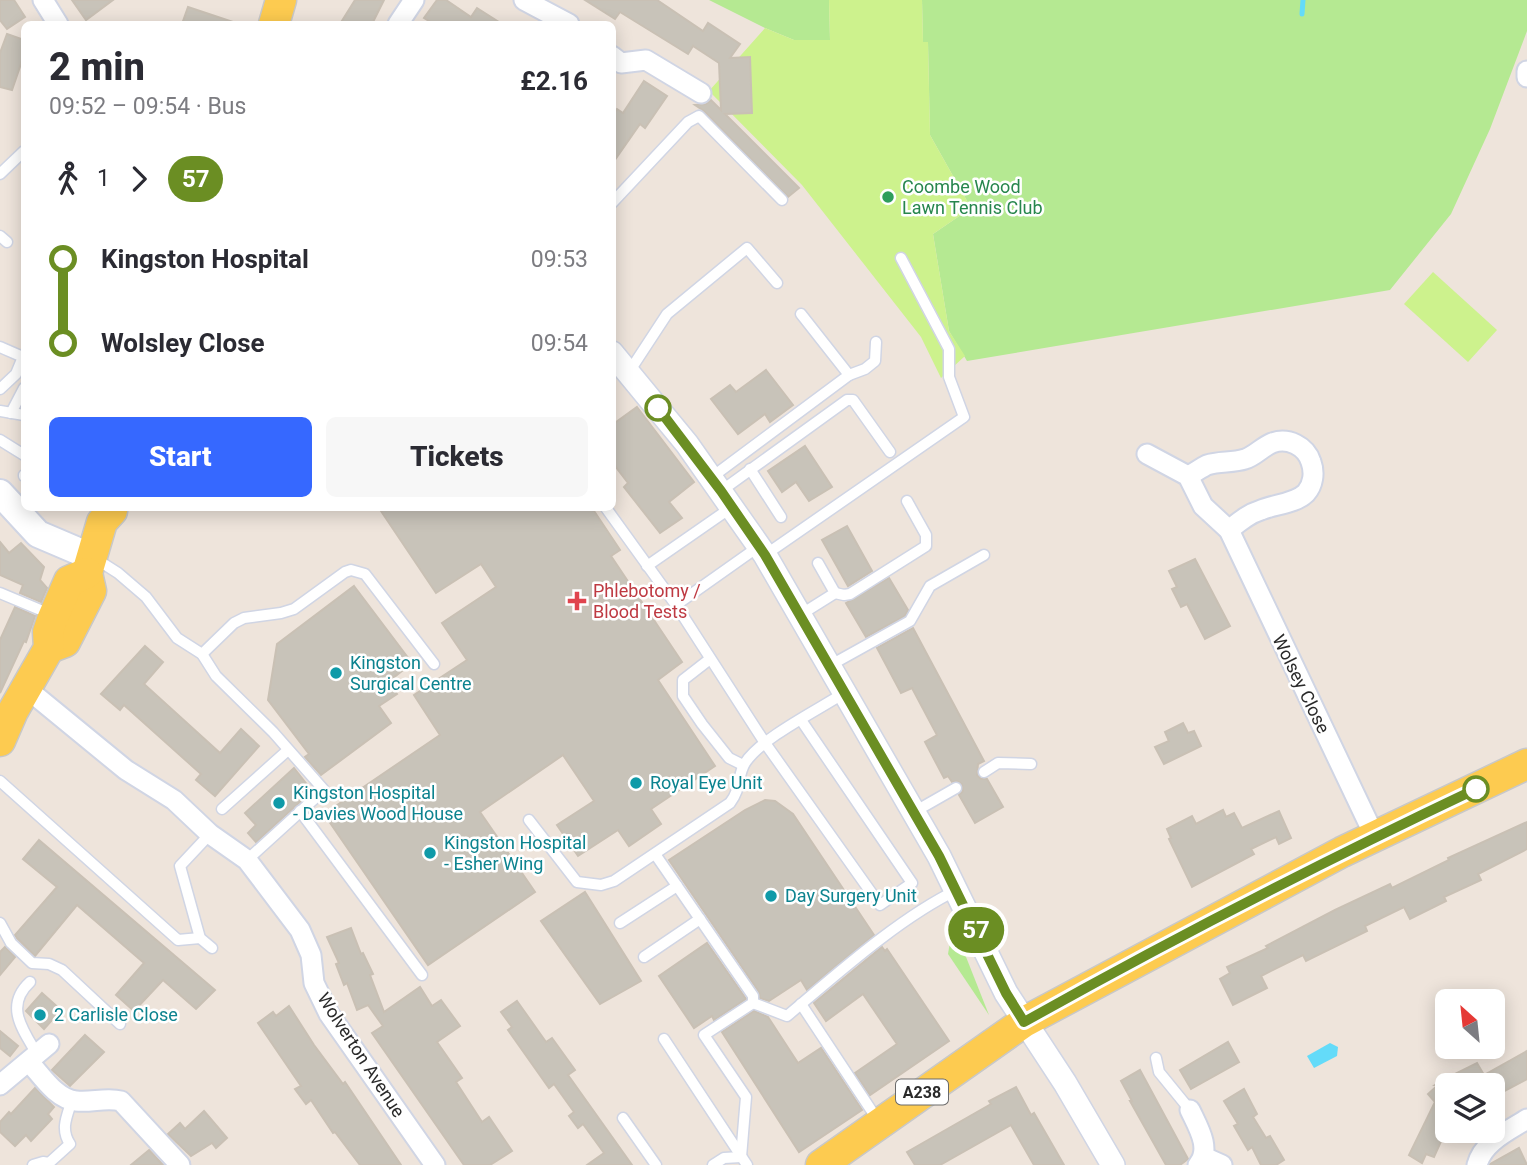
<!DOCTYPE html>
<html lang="en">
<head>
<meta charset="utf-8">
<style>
	body { margin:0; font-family:Roboto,sans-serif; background:#f7f7f7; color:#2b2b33; height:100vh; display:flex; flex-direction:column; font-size:26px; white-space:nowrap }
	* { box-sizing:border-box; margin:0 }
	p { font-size:23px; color:#7c7c81 }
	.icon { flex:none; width:38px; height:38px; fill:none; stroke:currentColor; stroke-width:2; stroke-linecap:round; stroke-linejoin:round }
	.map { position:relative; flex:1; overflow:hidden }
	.sheet { position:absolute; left:21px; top:21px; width:595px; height:490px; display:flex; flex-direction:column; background:#fff; border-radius:10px; box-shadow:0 4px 18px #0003 }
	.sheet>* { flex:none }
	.badge { padding:0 14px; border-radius:23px; font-size:24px; line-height:46px }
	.needle { width:46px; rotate:333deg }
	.fabs { position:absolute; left:1435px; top:989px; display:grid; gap:14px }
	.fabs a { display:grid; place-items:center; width:70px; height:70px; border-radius:10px; background:#fff; box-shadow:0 4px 18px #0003; font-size:35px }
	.map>.badge { position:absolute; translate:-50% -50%; box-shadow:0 0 0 4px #fff }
	.legs { display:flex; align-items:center; gap:10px; height:77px; padding:0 28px; font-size:23px }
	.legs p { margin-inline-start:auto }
	.headline { display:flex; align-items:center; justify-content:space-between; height:119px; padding:0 28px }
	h1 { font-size:38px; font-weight:800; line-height:52px }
	.button { display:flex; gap:14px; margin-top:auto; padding:14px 28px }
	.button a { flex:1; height:80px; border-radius:10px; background:#3668ff; color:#fff; font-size:28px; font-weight:800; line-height:80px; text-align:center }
	.button a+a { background:#f7f7f7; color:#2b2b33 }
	ul { padding:0 28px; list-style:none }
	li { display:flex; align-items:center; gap:24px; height:84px; font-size:26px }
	li i { display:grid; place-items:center; width:10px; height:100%; margin:0 9px; background:currentColor }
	li i::after { content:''; width:18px; height:18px; margin:-9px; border:5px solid; border-radius:50%; background:#fff }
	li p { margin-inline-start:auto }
	li:first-child i { background:linear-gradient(#0000 50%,currentColor 0) }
	li:last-child i { background:linear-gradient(currentColor 50%,#0000 0) }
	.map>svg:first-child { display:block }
	.green { fill:#b5e992 }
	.pitch { fill:#cdf28d }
	.water { fill:#64dbf9 }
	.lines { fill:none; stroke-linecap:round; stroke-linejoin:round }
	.stream { stroke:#64dbf9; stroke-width:5 }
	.building { fill:#c8c3b9; stroke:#c9c0b4; stroke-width:2 }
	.service-casing { stroke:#d0d5e4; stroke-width:13 }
	.minor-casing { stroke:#d0d5e4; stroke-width:23 }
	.tertiary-casing { stroke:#d0d5e4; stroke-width:26 }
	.secondary-casing { stroke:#d0d5e4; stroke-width:30 }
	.primary-casing { stroke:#c8c8c8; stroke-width:33 }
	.service { stroke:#fff; stroke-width:10 }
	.minor { stroke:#fff; stroke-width:19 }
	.tertiary { stroke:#fff; stroke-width:23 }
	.secondary { stroke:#fff; stroke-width:26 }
	.primary { stroke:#fdcb50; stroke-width:30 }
	.line-1-casing { stroke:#fff; stroke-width:16 }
	.line-1 { stroke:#6b8e23; stroke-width:10 }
	.leisure-dot { fill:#2e9e5b; stroke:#fff; stroke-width:2.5 }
	.stop-1-dot { fill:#fff; stroke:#6b8e23; stroke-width:3.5 }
	.health-dot { fill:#e0444e; stroke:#fff; stroke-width:2.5 }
	.culture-dot { fill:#0f9aa8; stroke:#fff; stroke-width:2.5 }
	.labels { text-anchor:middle; stroke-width:5; stroke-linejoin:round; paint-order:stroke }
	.shield { fill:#fff; stroke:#6a6a6a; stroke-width:2 }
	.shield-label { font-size:16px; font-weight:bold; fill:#2a2a2a }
	.leisure-label { font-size:18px; fill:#27864d; stroke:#fff; text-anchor:start }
	.health-label { font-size:18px; fill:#be3a42; stroke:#fff; text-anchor:start }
	.culture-label { font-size:18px; fill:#0d838f; stroke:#fff; text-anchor:start }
	.street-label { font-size:18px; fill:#2a2a2a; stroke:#fff }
</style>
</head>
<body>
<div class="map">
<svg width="1527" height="1165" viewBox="0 0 1527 1165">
	<rect width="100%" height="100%" fill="#eee4db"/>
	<g class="green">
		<path d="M709,0H829L830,40H794L765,28Z"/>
		<path d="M922,0H1527V31L1490,129L1451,214L1390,290L967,361L949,331L933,234L971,208L930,135L928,43H923Z"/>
		<path d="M953,924L989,1015L948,954Z"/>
	</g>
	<g class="pitch">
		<path d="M829,0H922L923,42H928L930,135L971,208L933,234L949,331L965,356L941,378L921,337L802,185L709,91L765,28L794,40H830Z"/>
		<path d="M1433,272L1497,330L1468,362L1404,304Z"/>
	</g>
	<path class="water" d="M1330,1043L1338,1047L1337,1056L1314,1068L1307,1056Z"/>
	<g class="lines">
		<path class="stream" d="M1302,14L1303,0"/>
	</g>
	<g class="building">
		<path d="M0,0H14L25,17L7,29L0,20Z"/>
		<path d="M72,0H113L86,20Z"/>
		<path d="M355,0H384L372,24H340Z"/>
		<path d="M437,0H446L471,17L477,8L502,24H434L424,18Z"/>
		<path d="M585,0H657L703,31L708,23L740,44L730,58L750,57L752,113L725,114L799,188L788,197L704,111L695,105L706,104L711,100L721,110L719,63L693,46L688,54L620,12L615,19Z"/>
		<path d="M188,7L233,22V24H182Z"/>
		<path d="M7,34L24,40V55L12,90L0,87V53Z"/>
		<path d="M644,81L667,96L645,128L640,124L612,164V116L617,109L623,113Z"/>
		<path d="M766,370L793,405L770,422L765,414L738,434L711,399L730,385L736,392Z"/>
		<path d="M637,407L694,482L669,502L682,518L660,533L624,487L628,483L612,462V425Z"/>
		<path d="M805,446L832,487L809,501L796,482L782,492L768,471Z"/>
		<path d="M379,508H592L620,550L611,556L682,662L658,680L715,766L651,809L661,824L629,846L618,830L578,856L557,825L594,801L563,755L480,812L535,892L428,965L324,814L440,735L414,695L467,660L442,623L496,587L481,564L436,593Z"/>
		<path d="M847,526L872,571L848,586L822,540Z"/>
		<path d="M0,542L9,553L21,543L44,567L40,580L47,588L41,602L20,593L23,585L0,575Z"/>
		<path d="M1195,559L1230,626L1205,639L1187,604L1181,607L1172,589L1177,587L1169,571Z"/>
		<path d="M889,578L908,610L905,616L866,637L846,603Z"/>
		<path d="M354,586L412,663L388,682L397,694L379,706L391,723L321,775L305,757L309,754L268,700L277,644Z"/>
		<path d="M15,607L35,616L26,642L24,641L0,693V640Z"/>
		<path d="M913,628L984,761L978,764L977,775L981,779H987L1003,807L975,823L959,795L963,791L962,784L957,781L952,782L948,776L944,778L925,742L937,735L912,688L901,693L877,648Z"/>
		<path d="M145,646L163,662L144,684L220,753L241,729L259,746L215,796L196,780L201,774L124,705L120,710L101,694Z"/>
		<path d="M1183,723L1188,733L1194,731L1201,746L1164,764L1155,747L1169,741L1165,732Z"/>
		<path d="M294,768L312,791L256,842L248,833L256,825L245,813Z"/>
		<path d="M765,800L775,801L793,814L874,935L807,990L801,980L769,1001L760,998L759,992L669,860L745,810Z"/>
		<path d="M1223,810L1226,817L1234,813L1242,828L1279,811L1291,838L1279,844L1276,837L1251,849L1254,854L1192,887L1169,839L1171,838L1167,829L1192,816L1196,824Z"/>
		<path d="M1527,822V849L1478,874L1481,880L1444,897L1446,901L1410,919L1404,907L1365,926L1367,931L1306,961L1303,955L1261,976L1267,988L1233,1005L1220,979L1230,973L1227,967L1268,948L1266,946L1335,910L1390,884L1392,888L1449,860L1448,858Z"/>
		<path d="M39,840L215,990L196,1009L163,980L134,1011L116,995L144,963L77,905L35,956L17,938L15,935L57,887L23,859Z"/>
		<path d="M585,892L641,981L600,1004L541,921Z"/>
		<path d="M351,928L361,954L363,953L373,974L370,975L384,1012L420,987L432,1006L441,1000L460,1026L437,1042L462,1078L456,1082L482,1122L489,1117L512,1151L490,1165H464L372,1033L383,1026L368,1005L357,1010L347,983L344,985L336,964L339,963L327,937Z"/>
		<path d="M707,943L746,999L714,1020L712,1016L694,1028L659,976Z"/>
		<path d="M5,947L15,957L0,975V952Z"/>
		<path d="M882,947L885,951L887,949L949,1041L870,1095L855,1073L897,1044L863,994L826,1021L814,1003Z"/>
		<path d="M42,993L61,1010L44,1029L26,1011Z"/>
		<path d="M517,1001L546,1042L552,1038L575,1070L568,1075L632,1165H587L604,1153L583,1124L578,1128L569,1116L574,1112L554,1084L549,1088L508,1030L512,1027L501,1012Z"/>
		<path d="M289,1006L314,1045L343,1084L345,1082L401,1165H360L335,1132L333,1133L311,1100L306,1104L295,1089L301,1086L258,1023L273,1012L276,1016Z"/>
		<path d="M754,1011L768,1017L798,1063L821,1048L862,1110L799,1152L722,1032Z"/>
		<path d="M0,1031L18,1046L10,1056L0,1048Z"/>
		<path d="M85,1035L104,1052L70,1086L52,1070Z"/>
		<path d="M1228,1042L1239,1062L1191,1089L1180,1070Z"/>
		<path d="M1527,1051V1079L1493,1097V1085H1447V1128L1434,1157L1426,1154L1422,1163L1409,1155L1435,1102L1428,1094L1438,1085H1435L1447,1076V1078L1477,1063L1484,1075Z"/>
		<path d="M1140,1070L1188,1159L1180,1165H1166L1130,1101H1132L1121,1081Z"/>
		<path d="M1016,1087L1031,1115L1034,1113L1064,1165H1034L1011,1125L940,1165H915L907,1152L991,1104L989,1101Z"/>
		<path d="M35,1088L54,1107L48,1114L52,1119L31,1141L26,1135L15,1146L0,1132V1122L9,1112L11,1114Z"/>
		<path d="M1244,1089L1257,1114L1253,1117L1266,1138L1270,1136L1284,1160L1276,1165H1261L1252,1147L1248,1150L1234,1126L1238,1124L1224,1101Z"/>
		<path d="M204,1111L227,1138L216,1148L212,1143L191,1156L168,1134L180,1123L185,1129Z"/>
		<path d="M1519,1148L1527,1165H1490V1164Z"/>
		<path d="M149,1150L163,1165H131Z"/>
	</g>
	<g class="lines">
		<g class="service-casing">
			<g id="service">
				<path d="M0,174L24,151"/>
				<path d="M612,203L688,122L699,116L782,200"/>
				<path d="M0,236L7,242"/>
				<path d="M0,347L23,357L16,374L0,389"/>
				<path d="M629,372L667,314L747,248L777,283"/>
				<path d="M849,375L865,369L875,361L876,342"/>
				<path d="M0,411L24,415"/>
				<path d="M11,413L24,388"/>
				<path d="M0,440L24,455"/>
				<path d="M750,469L781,517"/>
				<path d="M24,475V476"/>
				<path d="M712,477L849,375L801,314"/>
				<path d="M721,491L847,400H853L890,452"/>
				<path d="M606,508L676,605L765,743L880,905L912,883L801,720"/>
				<path d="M765,555L964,417L949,377V349L901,258"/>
				<path d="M96,559L118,573L146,597L177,638L202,654L216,676L273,732L324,790L247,860"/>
				<path d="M647,566L732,507"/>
				<path d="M0,593L50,614"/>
				<path d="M835,593L844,595L850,594L926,546V535L907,501"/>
				<path d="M676,605L758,547"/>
				<path d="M800,615L835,593L818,563"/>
				<path d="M202,654L234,623L244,618L281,613L294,609L345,572L351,570L365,574L434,664"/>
				<path d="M710,659L683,680V696L702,724L729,758L743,765"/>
				<path d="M829,666L910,621L930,586L984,555"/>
				<path d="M984,772L998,763L1031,764"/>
				<path d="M0,781L178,940L200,938"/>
				<path d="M222,809L288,750"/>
				<path d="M300,811L422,975"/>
				<path d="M914,812L956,788"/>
				<path d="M529,820L577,882L601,885L614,881L730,803C742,787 737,776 745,763C761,738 818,710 844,693"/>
				<path d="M210,834L180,866L200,938L212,948"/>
				<path d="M655,854L753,996V1003L704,1035L746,1097L741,1157L724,1158L713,1165"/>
				<path d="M0,923L11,943L32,963L49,964L62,970L120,1024"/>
				<path d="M620,923L677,886"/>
				<path d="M644,957L700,919"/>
				<path d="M30,982C4,1006 23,1030 37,1054"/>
				<path d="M753,1003L787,1016C837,974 899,918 957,890"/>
				<path d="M801,1004L879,1122"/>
				<path d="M664,1039L747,1165"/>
				<path d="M1156,1058L1159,1072L1190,1110"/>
				<path d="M623,1118L656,1165"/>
				<path d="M33,1165L43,1162L49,1163L70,1144C60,1129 67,1116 72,1100"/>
			</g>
		</g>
		<g class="minor-casing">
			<g id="minor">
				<path d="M43,0L58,24"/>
				<path d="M524,0L569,24"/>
				<path d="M398,24L414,0"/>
				<path d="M612,56L621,63L646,60L701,93"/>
				<path d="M1527,71V77"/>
				<path d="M1147,454L1188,476L1203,506L1229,530L1375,837"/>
				<path d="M1188,476C1194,473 1201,468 1207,465C1219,461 1233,463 1245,459C1255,456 1262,447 1272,443C1288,437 1306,446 1311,462C1315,473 1313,485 1306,493C1295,504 1275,504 1261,510C1248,514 1239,522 1229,530"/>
				<path d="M26,688L126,770L174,800L210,834L247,860L300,930L311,955L314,983L329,1014L435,1165"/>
				<path d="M29,1062C42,1076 56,1099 76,1101C91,1103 106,1097 121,1101L180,1165"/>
				<path d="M0,1085L49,1044"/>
				<path d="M1190,1110C1198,1127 1212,1149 1198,1165"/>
				<path d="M1204,1157L1222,1165"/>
				<path d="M1477,1165C1483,1142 1508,1131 1527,1119"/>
			</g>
		</g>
		<g class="tertiary-casing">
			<path id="tertiary" d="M612,353L687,444L765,555L939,856L1006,993L1065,1083L1113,1165"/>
		</g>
		<g class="secondary-casing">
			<path id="secondary" d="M0,493L38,534L92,557"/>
		</g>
		<g class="primary-casing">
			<g id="primary">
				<path d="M274,24L281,0"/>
				<path d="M49,648L65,642L91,591L87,573L102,522L112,511L110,508"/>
				<path d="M0,741L13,711L49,648L48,632L52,620L69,581L87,573"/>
				<path d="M821,1165L1024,1022L1342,852L1527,764"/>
			</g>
		</g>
		<use href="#service" class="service"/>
		<use href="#minor" class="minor"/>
		<use href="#tertiary" class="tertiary"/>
		<use href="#secondary" class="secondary"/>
		<use href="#primary" class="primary"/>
	</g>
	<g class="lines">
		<g class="line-1-casing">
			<path id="line-1" d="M658,408L721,491L765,555L939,856L1006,993L1024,1022C1172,939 1322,862 1476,789"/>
		</g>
		<use href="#line-1" class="line-1"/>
	</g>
	<circle class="leisure-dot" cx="888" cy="197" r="7"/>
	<g class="stop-1-dot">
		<circle cx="658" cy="408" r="12"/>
		<circle cx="1476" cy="789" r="12"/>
	</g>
	<path class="health-dot" d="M573.5 590.5h7v7h7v7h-7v7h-7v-7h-7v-7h7z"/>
	<g class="culture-dot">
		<circle cx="336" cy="673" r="7"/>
		<circle cx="636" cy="783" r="7"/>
		<circle cx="279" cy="803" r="7"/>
		<circle cx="430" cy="853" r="7"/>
		<circle cx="771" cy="896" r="7"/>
		<circle cx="40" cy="1015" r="7"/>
	</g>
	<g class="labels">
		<rect class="shield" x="896" y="1079.5" width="52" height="25" rx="5"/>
		<g class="shield-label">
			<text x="922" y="1098">A238</text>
		</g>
		<g class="leisure-label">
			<text x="902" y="193">Coombe Wood<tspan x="902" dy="21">Lawn Tennis Club</tspan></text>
		</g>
		<g class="health-label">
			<text x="593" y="597">Phlebotomy /<tspan x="593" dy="21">Blood Tests</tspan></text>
		</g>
		<g class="culture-label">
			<text x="350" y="669">Kingston<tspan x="350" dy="21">Surgical Centre</tspan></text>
			<text x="650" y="789">Royal Eye Unit</text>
			<text x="293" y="799">Kingston Hospital<tspan x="293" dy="21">- Davies Wood House</tspan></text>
			<text x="444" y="849">Kingston Hospital<tspan x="444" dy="21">- Esher Wing</tspan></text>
			<text x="785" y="902">Day Surgery Unit</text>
			<text x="54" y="1021">2 Carlisle Close</text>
		</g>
		<g class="street-label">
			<text transform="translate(1301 684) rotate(64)" y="6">Wolsey Close</text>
			<text transform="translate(361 1055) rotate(57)" y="6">Wolverton Avenue</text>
		</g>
	</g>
</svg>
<div class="fabs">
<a><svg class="needle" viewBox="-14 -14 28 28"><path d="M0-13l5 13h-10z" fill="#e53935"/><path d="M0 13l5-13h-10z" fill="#7c7c81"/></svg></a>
<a><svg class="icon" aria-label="layers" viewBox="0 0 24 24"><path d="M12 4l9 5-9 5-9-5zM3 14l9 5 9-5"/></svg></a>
</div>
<b class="badge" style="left:976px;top:930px;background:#6b8e23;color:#fff">57</b>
<section class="sheet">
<div class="headline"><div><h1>2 min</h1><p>09:52 – 09:54 · Bus</p></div><b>£2.16</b></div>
<div class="legs"><svg class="icon" aria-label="walk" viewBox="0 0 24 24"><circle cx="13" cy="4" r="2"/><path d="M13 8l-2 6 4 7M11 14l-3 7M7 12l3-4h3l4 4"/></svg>1<svg class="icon" aria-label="forward" viewBox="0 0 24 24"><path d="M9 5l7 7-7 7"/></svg><b class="badge" style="background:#6b8e23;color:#fff">57</b></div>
<ul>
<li><i style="color:#6b8e23"></i><b>Kingston Hospital</b><p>09:53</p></li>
<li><i style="color:#6b8e23"></i><b>Wolsley Close</b><p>09:54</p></li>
</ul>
<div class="button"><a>Start</a><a>Tickets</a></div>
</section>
</div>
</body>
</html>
